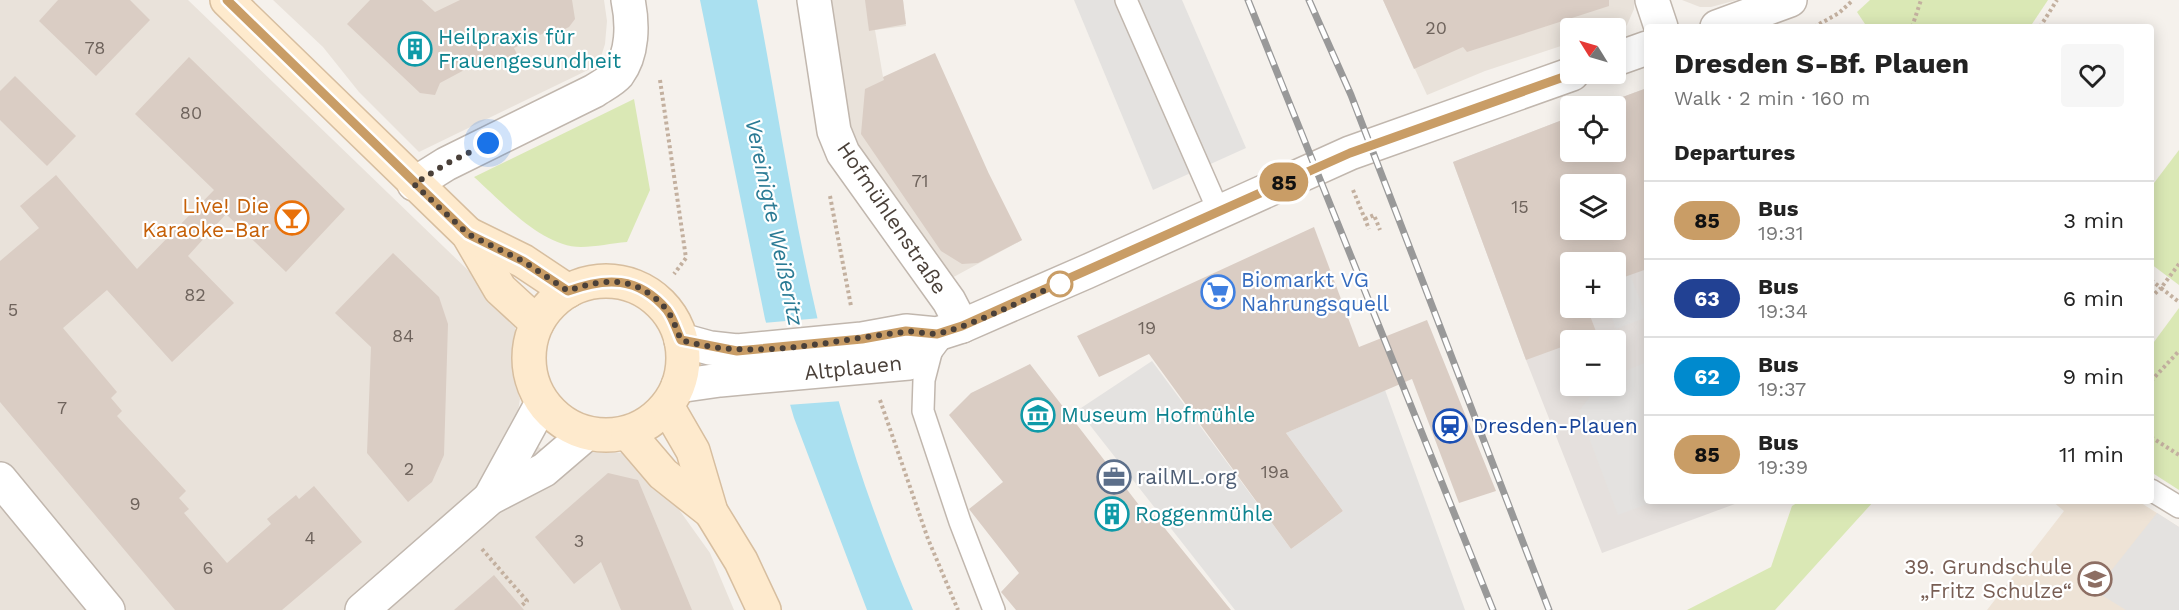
<!DOCTYPE html>
<html lang="en">
<head>
<meta charset="utf-8">
<style>
	body { margin:0; font-family:"Work Sans",sans-serif; background:#f6f6f6; color:#222; height:100vh; display:flex; flex-direction:column; font-size:22px; white-space:nowrap }
	* { box-sizing:border-box; margin:0 }
	p { font-size:20px; color:#767676 }
	.icon { flex:none; width:33px; height:33px; fill:none; stroke:currentColor; stroke-width:2; stroke-linecap:round; stroke-linejoin:round }
	.map { position:relative; flex:1; overflow:hidden }
	.panel { position:absolute; left:1644px; top:24px; width:510px; height:480px; display:flex; flex-direction:column; background:#fff; border-radius:6px; box-shadow:0 3px 15px #0003 }
	.panel>* { flex:none }
	.badge { padding:0 12px; border-radius:20px; font-size:21px; line-height:39px }
	.needle { width:39px; rotate:307deg }
	.buttons { position:absolute; left:1560px; top:18px; display:grid; gap:12px }
	.buttons a { display:grid; place-items:center; width:66px; height:66px; border-radius:6px; background:#fff; box-shadow:0 3px 15px #0003; font-size:30px }
	.you { position:absolute; width:30px; height:30px; margin:-15px; border:4px solid #fff; border-radius:50%; background:#1a73e8; box-shadow:0 0 0 9px #1a73e833 }
	.map>.badge { position:absolute; translate:-50% -50%; box-shadow:0 0 0 3px #fff }
	h2 { padding:0 30px; font-size:22px; line-height:54px }
	.round { display:grid; place-items:center; flex:none; width:63px; height:63px; border-radius:6px; background:#f6f6f6 }
	.overview { display:flex; align-items:center; justify-content:space-between; height:102px; padding:0 30px }
	h1 { font-size:28px; font-weight:700; line-height:45px }
	ul { padding:0; list-style:none }
	li { display:flex; align-items:center; gap:18px; height:78px; padding:0 30px; border-top:2px solid #e0e0e0 }
	li div { flex:1 }
	li b { display:block; font-size:22px }
	li em { font-style:normal }
	li .badge { min-width:66px; font-weight:700; text-align:center }
	.map>svg:first-child { display:block }
	.residential { fill:#e9e2da }
	.industrial { fill:#e5e0dd; fill-rule:evenodd }
	.education { fill:#eee3d6 }
	.green { fill:#dae8b5 }
	.parking { fill:#e4e2e0 }
	.water { fill:#aae0f0 }
	.pier { fill:#f5f1ec }
	.building { fill:#dacdc4; fill-rule:evenodd }
	.lines { fill:none; stroke-linecap:round; stroke-linejoin:round }
	.service-casing { stroke:#c1b7ae; stroke-width:24 }
	.minor-casing { stroke:#c1b7ae; stroke-width:36 }
	.tertiary-casing { stroke:#c1b7ae; stroke-width:36 }
	.secondary-casing { stroke:#d7be9f; stroke-width:36 }
	.path { stroke:#c3b09f; stroke-width:4; stroke-dasharray:3 3; stroke-linecap:butt }
	.service { stroke:#fff; stroke-width:21 }
	.minor { stroke:#fff; stroke-width:33 }
	.tertiary { stroke:#fff; stroke-width:33 }
	.secondary { stroke:#feeacd; stroke-width:33 }
	.rail-casing { stroke:#999; stroke-width:7 }
	.rail { stroke:#fff; stroke-width:4.5; stroke-dasharray:14; stroke-linecap:butt }
	.line-casing { stroke:#fff; stroke-width:14 }
	.line { stroke:#c99d66; stroke-width:9 }
	.walk { stroke:#4a4039; stroke-width:6; stroke-dasharray:0 10.8 }
	.stop-dot { fill:#fff; stroke:#c99d66; stroke-width:3 }
	.labels { text-anchor:middle; stroke-width:4.5; stroke-linejoin:round; paint-order:stroke }
	.number-label { font-size:18px; fill:#6e635c }
	.culture-label { font-size:21px; fill:#0d838f; stroke:#fff; text-anchor:start }
	.food-label { font-size:21px; fill:#c56008; stroke:#fff; text-anchor:end }
	.street-label { font-size:21px; fill:#4a4039; stroke:#fff }
	.shop-label { font-size:21px; fill:#366cbe; stroke:#fff; text-anchor:start }
	.transit-label { font-size:21px; fill:#164399; stroke:#fff; text-anchor:start }
	.service-label { font-size:21px; fill:#4e5e75; stroke:#fff; text-anchor:start }
	.education-label { font-size:21px; fill:#785e54; stroke:#fff; text-anchor:end }
	.water-label { font-size:22px; font-style:italic; fill:#2b7b95; stroke:#fff }
</style>
</head>
<body>
<div class="map">
<svg width="2179" height="610" viewBox="0 0 2179 610">
	<rect width="100%" height="100%" fill="#f5f1ec"/>
	<g class="residential">
		<path d="M0,0H188L501,302L515,321V385L520,399L515,430L561,463L581,448L630,454L660,483L710,553L734,610H0Z"/>
		<path d="M273,0H604L607,21L605,44L599,63L588,70L419,152L359,92L323,47Z"/>
		<path d="M827,0H903L906,26L875,30L883,77L989,174L1022,240L948,280L845,131Z"/>
		<path d="M1383,0H1634V9L1627,25L1616,35V28H1570V43L1485,71L1427,95Z"/>
		<path d="M1682,0H1737L1711,7H1700Z"/>
	</g>
	<path class="industrial" d="M1647,88V501H1743L1602,553L1526,360L1453,162L1570,117V152H1616V106H1598ZM1570,184H1616V230H1570ZM1570,262H1616V308H1570ZM1570,340H1616V386H1570Z"/>
	<path class="education" d="M2052,501H2138L2179,527V610H1987L2064,511Z"/>
	<g class="green">
		<path d="M1870,0H2048L2030,27H1867L1857,12Z"/>
		<path d="M634,99L650,190L627,242C612,243 596,247 581,247C542,247 501,201 474,177Z"/>
		<path d="M2179,150V285L2151,264V187Z"/>
		<path d="M2179,308V490L2151,472V346Z"/>
		<path d="M1800,501H1874L1775,610H1687L1771,567L1792,506Z"/>
	</g>
	<g class="parking">
		<path d="M1074,0H1182L1246,148L1153,190Z"/>
		<path d="M1630,275L1647,317L1616,329L1608,308H1616V280Z"/>
		<path d="M1152,361L1291,549L1343,511L1286,433L1385,390L1465,610H1235L1078,410Z"/>
		<path d="M1647,362V501H1655L1618,515L1579,411L1598,386H1616V375Z"/>
		<path d="M2157,513L2179,527V610H2126L2095,591Z"/>
	</g>
	<path class="water" d="M700,0H757C777,104 792,209 816,312C839,414 872,515 913,610H867L794,418L765,319Z"/>
	<path class="pier" d="M821,318L842,401L787,405L763,323Z"/>
	<g class="building">
		<path d="M58,0H130L150,20L96,76L39,21Z"/>
		<path d="M370,0H422L435,12L460,0H572L575,19L569,27L561,31L550,30L514,48L517,54L487,69L483,60L440,83L435,95L420,93L347,24Z"/>
		<path d="M865,0H903L906,24L869,31Z"/>
		<path d="M1383,0H1609V6L1467,52L1463,47L1414,69Z"/>
		<path d="M935,53L989,174L1022,240L978,263L962,264L941,251L861,134L865,89L884,80L883,77Z"/>
		<path d="M189,57L345,209L286,272L226,214L188,256L234,303L172,362L107,290L63,328L117,392L111,398L122,411L117,416L186,491L179,498L189,509L184,513L227,563L271,524L267,519L296,495L299,499L314,486L362,542L282,610H175L0,402V261L39,228L20,206L56,175L137,269L214,190L135,114Z"/>
		<path d="M15,76L76,136L47,166L0,120V91Z"/>
		<path d="M1647,88V269L1616,280V262H1570V308H1587L1597,334L1579,340H1570V344L1526,360L1453,162L1570,117V152H1616V106H1598ZM1570,184H1616V230H1570Z"/>
		<path d="M1314,227L1359,347L1427,320L1496,491L1459,503L1412,379L1286,433L1343,511L1291,549L1149,354L1099,377L1077,336Z"/>
		<path d="M393,253L439,297L448,324L444,455L432,482L408,502L367,453L371,347L335,313Z"/>
		<path d="M1030,364L1149,518L1154,515L1231,610H1016L1001,592L1019,573L969,509L1003,482L949,415L971,393Z"/>
		<path d="M608,473L638,480L692,610H621L601,562L574,584L535,537Z"/>
		<path d="M494,575L524,610H454Z"/>
	</g>
	<g class="lines">
		<g class="service-casing">
			<g id="service">
				<path d="M1126,0L1219,212"/>
				<path d="M933,345L924,380L923,411L960,522L994,610"/>
				<path d="M2151,490L2179,507"/>
			</g>
		</g>
		<g class="minor-casing">
			<g id="minor">
				<path d="M814,0L834,131L843,153L949,301L962,326"/>
				<path d="M1652,0L1661,27"/>
				<path d="M414,184L446,164L594,91C601,86 612,81 618,74C633,54 633,24 628,0"/>
				<path d="M0,479L108,610"/>
				<path d="M490,498L542,403"/>
				<path d="M362,610L490,498L544,470L586,434"/>
			</g>
		</g>
		<g class="tertiary-casing">
			<g id="tertiary">
				<path d="M1717,27L1790,0"/>
				<path d="M1616,59L1647,48"/>
				<path d="M681,340L710,348L737,351L862,339L906,331L937,334L962,326L1086,272L1350,153L1572,74"/>
				<path d="M678,386L720,380L909,363L922,354L937,334"/>
			</g>
		</g>
		<g class="secondary-casing">
			<g id="secondary">
				<path d="M227,0L468,234L500,289L537,323"/>
				<path d="M468,234L523,261L568,291"/>
				<circle cx="606" cy="358" r="77"/>
				<path d="M667,406L693,451L711,512L741,561L764,610"/>
				<path d="M628,433L663,474L711,512"/>
			</g>
		</g>
		<g class="path">
			<path d="M1814,27L1839,13L1853,0"/>
			<path d="M1912,27L1921,0"/>
			<path d="M2040,27L2057,0"/>
			<path d="M660,80L686,258L674,274"/>
			<path d="M1353,190L1369,229"/>
			<path d="M830,196L851,306"/>
			<path d="M1365,219L1374,215L1380,230"/>
			<path d="M2179,264L2161,288L2179,302"/>
			<path d="M2151,280L2161,288L2151,297"/>
			<path d="M2151,381L2179,351"/>
			<path d="M880,400L928,539L958,610"/>
			<path d="M2151,437L2179,455"/>
			<path d="M482,549L527,601L521,606"/>
		</g>
		<use href="#service" class="service"/>
		<use href="#minor" class="minor"/>
		<use href="#tertiary" class="tertiary"/>
		<use href="#secondary" class="secondary"/>
		<g class="rail-casing">
			<g id="rail">
				<path d="M1248,0L1493,610"/>
				<path d="M1309,0L1351,95L1549,610"/>
			</g>
		</g>
		<use href="#rail" class="rail"/>
	</g>
	<g class="lines">
		<g class="line-casing">
			<path id="line" d="M227,0L468,234L523,261L568,291C606,277 638,276 667,310C673,318 677,331 681,340L737,351L862,339L906,331L937,334L962,326L1350,153L1572,74"/>
		</g>
		<use href="#line" class="line"/>
		<path class="walk" d="M488,143L446,164L414,184L468,234L523,261L568,291C606,277 638,276 667,310C673,318 677,331 681,340C754,362 831,340 904,332C916,330 929,336 941,333C984,321 1026,298 1068,280L1060,284"/>
	</g>
	<defs>
		<g id="building-ring" transform="scale(1.725)"><circle r="9.5" fill="#fff" stroke="#0f9aa8" stroke-width="1.5"/><path d="M-4-6H4V6H1V3H-1V6H-4ZM-2.5-4.3h1.7v1.8h-1.7ZM.8-4.3h1.7v1.8H.8ZM-2.5-1h1.7V.8h-1.7ZM.8-1h1.7V.8H.8Z" fill="#0f9aa8"/></g>
		<g id="bar-ring" transform="scale(1.725)"><circle r="9.5" fill="#fff" stroke="#e8710a" stroke-width="1.5"/><path d="M-6-5H6L.8 .8V4.5H3.5V6h-7V4.5H-.8V.8Z" fill="#e8710a"/></g>
		<g id="supermarket-ring" transform="scale(1.725)"><circle r="9.5" fill="#fff" stroke="#3f7fe0" stroke-width="1.5"/><path d="M-6-5.5h2.5l.6 2H6L4.5 2H-2.5L-4.4-4H-6ZM-1.5 3.2a1.3 1.3 0 1 0 .1 0ZM3 3.2a1.3 1.3 0 1 0 .1 0Z" fill="#3f7fe0"/></g>
		<g id="museum-ring" transform="scale(1.725)"><circle r="9.5" fill="#fff" stroke="#0f9aa8" stroke-width="1.5"/><path d="M0-6L6-3V-2H-6V-3ZM-5-1h2V3h-2ZM-1-1h2V3h-2ZM3-1h2V3H3ZM-6 4H6V6H-6Z" fill="#0f9aa8"/></g>
		<g id="station-ring" transform="scale(1.725)"><circle r="9.5" fill="#fff" stroke="#1a4fb4" stroke-width="1.5"/><path d="M-3-6H3Q5-6 5-4V2Q5 4 3 4L4.5 6H3L1.5 4h-3L-3 6H-4.5L-3 4Q-5 4-5 2V-4Q-5-6-3-6ZM-3.5-4v3h7v-3ZM-3.5 1v1.5H-2V1ZM2 1v1.5H3.5V1Z" fill="#1a4fb4"/></g>
		<g id="office-ring" transform="scale(1.725)"><circle r="9.5" fill="#fff" stroke="#5c6f8a" stroke-width="1.5"/><path d="M-6-3h4V-5.5h4V-3h4V5H-6ZM-1-4.5V-3h2v-1.5ZM-6 0V1H6V0Z" fill="#5c6f8a"/></g>
		<g id="school-ring" transform="scale(1.725)"><circle r="9.5" fill="#fff" stroke="#8d6e63" stroke-width="1.5"/><path d="M0-5L7-2L0 1L-7-2ZM-4 1L0 2.5L4 1V4Q0 6-4 4Z" fill="#8d6e63"/></g>
	</defs>
	<g fill-rule="evenodd">
		<use href="#building-ring" x="415" y="49"/>
		<use href="#bar-ring" x="292" y="218"/>
		<use href="#supermarket-ring" x="1218" y="292"/>
		<use href="#museum-ring" x="1038" y="415"/>
		<use href="#station-ring" x="1450" y="426"/>
		<use href="#office-ring" x="1114" y="477"/>
		<use href="#building-ring" x="1112" y="514"/>
		<use href="#school-ring" x="2095" y="579"/>
	</g>
	<circle class="stop-dot" cx="1060" cy="284" r="12"/>
	<g class="labels">
		<g class="number-label">
			<text x="1436" y="34">20</text>
			<text x="95" y="54">78</text>
			<text x="191" y="119">80</text>
			<text x="920" y="187">71</text>
			<text x="1520" y="213">15</text>
			<text x="195" y="301">82</text>
			<text x="13" y="316">5</text>
			<text x="1147" y="334">19</text>
			<text x="403" y="342">84</text>
			<text x="62" y="414">7</text>
			<text x="409" y="475">2</text>
			<text x="1275" y="478">19a</text>
			<text x="135" y="510">9</text>
			<text x="310" y="544">4</text>
			<text x="579" y="547">3</text>
			<text x="208" y="574">6</text>
		</g>
		<g class="culture-label">
			<text x="438" y="44">Heilpraxis für<tspan x="438" dy="24">Frauengesundheit</tspan></text>
			<text x="1061" y="422">Museum Hofmühle</text>
			<text x="1135" y="521">Roggenmühle</text>
		</g>
		<g class="food-label">
			<text x="269" y="213">Live! Die<tspan x="269" dy="24">Karaoke-Bar</tspan></text>
		</g>
		<g class="street-label">
			<text transform="translate(892 218) rotate(56)" y="7">Hofmühlenstraße</text>
			<text transform="translate(853 368) rotate(-6)" y="7">Altplauen</text>
		</g>
		<g class="shop-label">
			<text x="1241" y="287">Biomarkt VG<tspan x="1241" dy="24">Nahrungsquell</tspan></text>
		</g>
		<g class="transit-label">
			<text x="1473" y="433">Dresden-Plauen</text>
		</g>
		<g class="service-label">
			<text x="1137" y="484">railML.org</text>
		</g>
		<g class="education-label">
			<text x="2072" y="574">39. Grundschule<tspan x="2072" dy="24">„Fritz Schulze“</tspan></text>
		</g>
		<g class="water-label">
			<text transform="translate(775 222) rotate(78)" y="8">Vereinigte Weißeritz</text>
		</g>
	</g>
</svg>
<div class="buttons">
<a><svg class="needle" viewBox="-14 -14 28 28"><path d="M0-13l5 13h-10z" fill="#e53935"/><path d="M0 13l5-13h-10z" fill="#767676"/></svg></a>
<a><svg class="icon" aria-label="locate" viewBox="0 0 24 24"><circle cx="12" cy="12" r="6"/><path d="M12 2v4M12 18v4M2 12h4M18 12h4"/></svg></a>
<a><svg class="icon" aria-label="layers" viewBox="0 0 24 24"><path d="M12 4l9 5-9 5-9-5zM3 14l9 5 9-5"/></svg></a>
<a>+</a>
<a>−</a>
</div>
<div class="you" style="left:488px;top:143px"></div>
<b class="badge" style="left:1284px;top:182px;background:#c99d66;color:#111">85</b>
<section class="panel">
<div class="overview"><div><h1>Dresden S-Bf. Plauen</h1><p>Walk · 2 min · 160 m</p></div><a class="round"><svg class="icon" aria-label="heart" viewBox="0 0 24 24"><path d="M12 20l-8-8c-3-5 5-10 8-4 3-6 11-1 8 4z"/></svg></a></div>
<h2>Departures</h2>
<ul>
<li><span class="badge" style="background:#c99d66;color:#111">85</span><div><b>Bus</b><p>19:31</p></div><em>3 min</em></li>
<li><span class="badge" style="background:#224193;color:#fff">63</span><div><b>Bus</b><p>19:34</p></div><em>6 min</em></li>
<li><span class="badge" style="background:#008ace;color:#fff">62</span><div><b>Bus</b><p>19:37</p></div><em>9 min</em></li>
<li><span class="badge" style="background:#c99d66;color:#111">85</span><div><b>Bus</b><p>19:39</p></div><em>11 min</em></li>
</ul>
</section>
</div>
</body>
</html>
